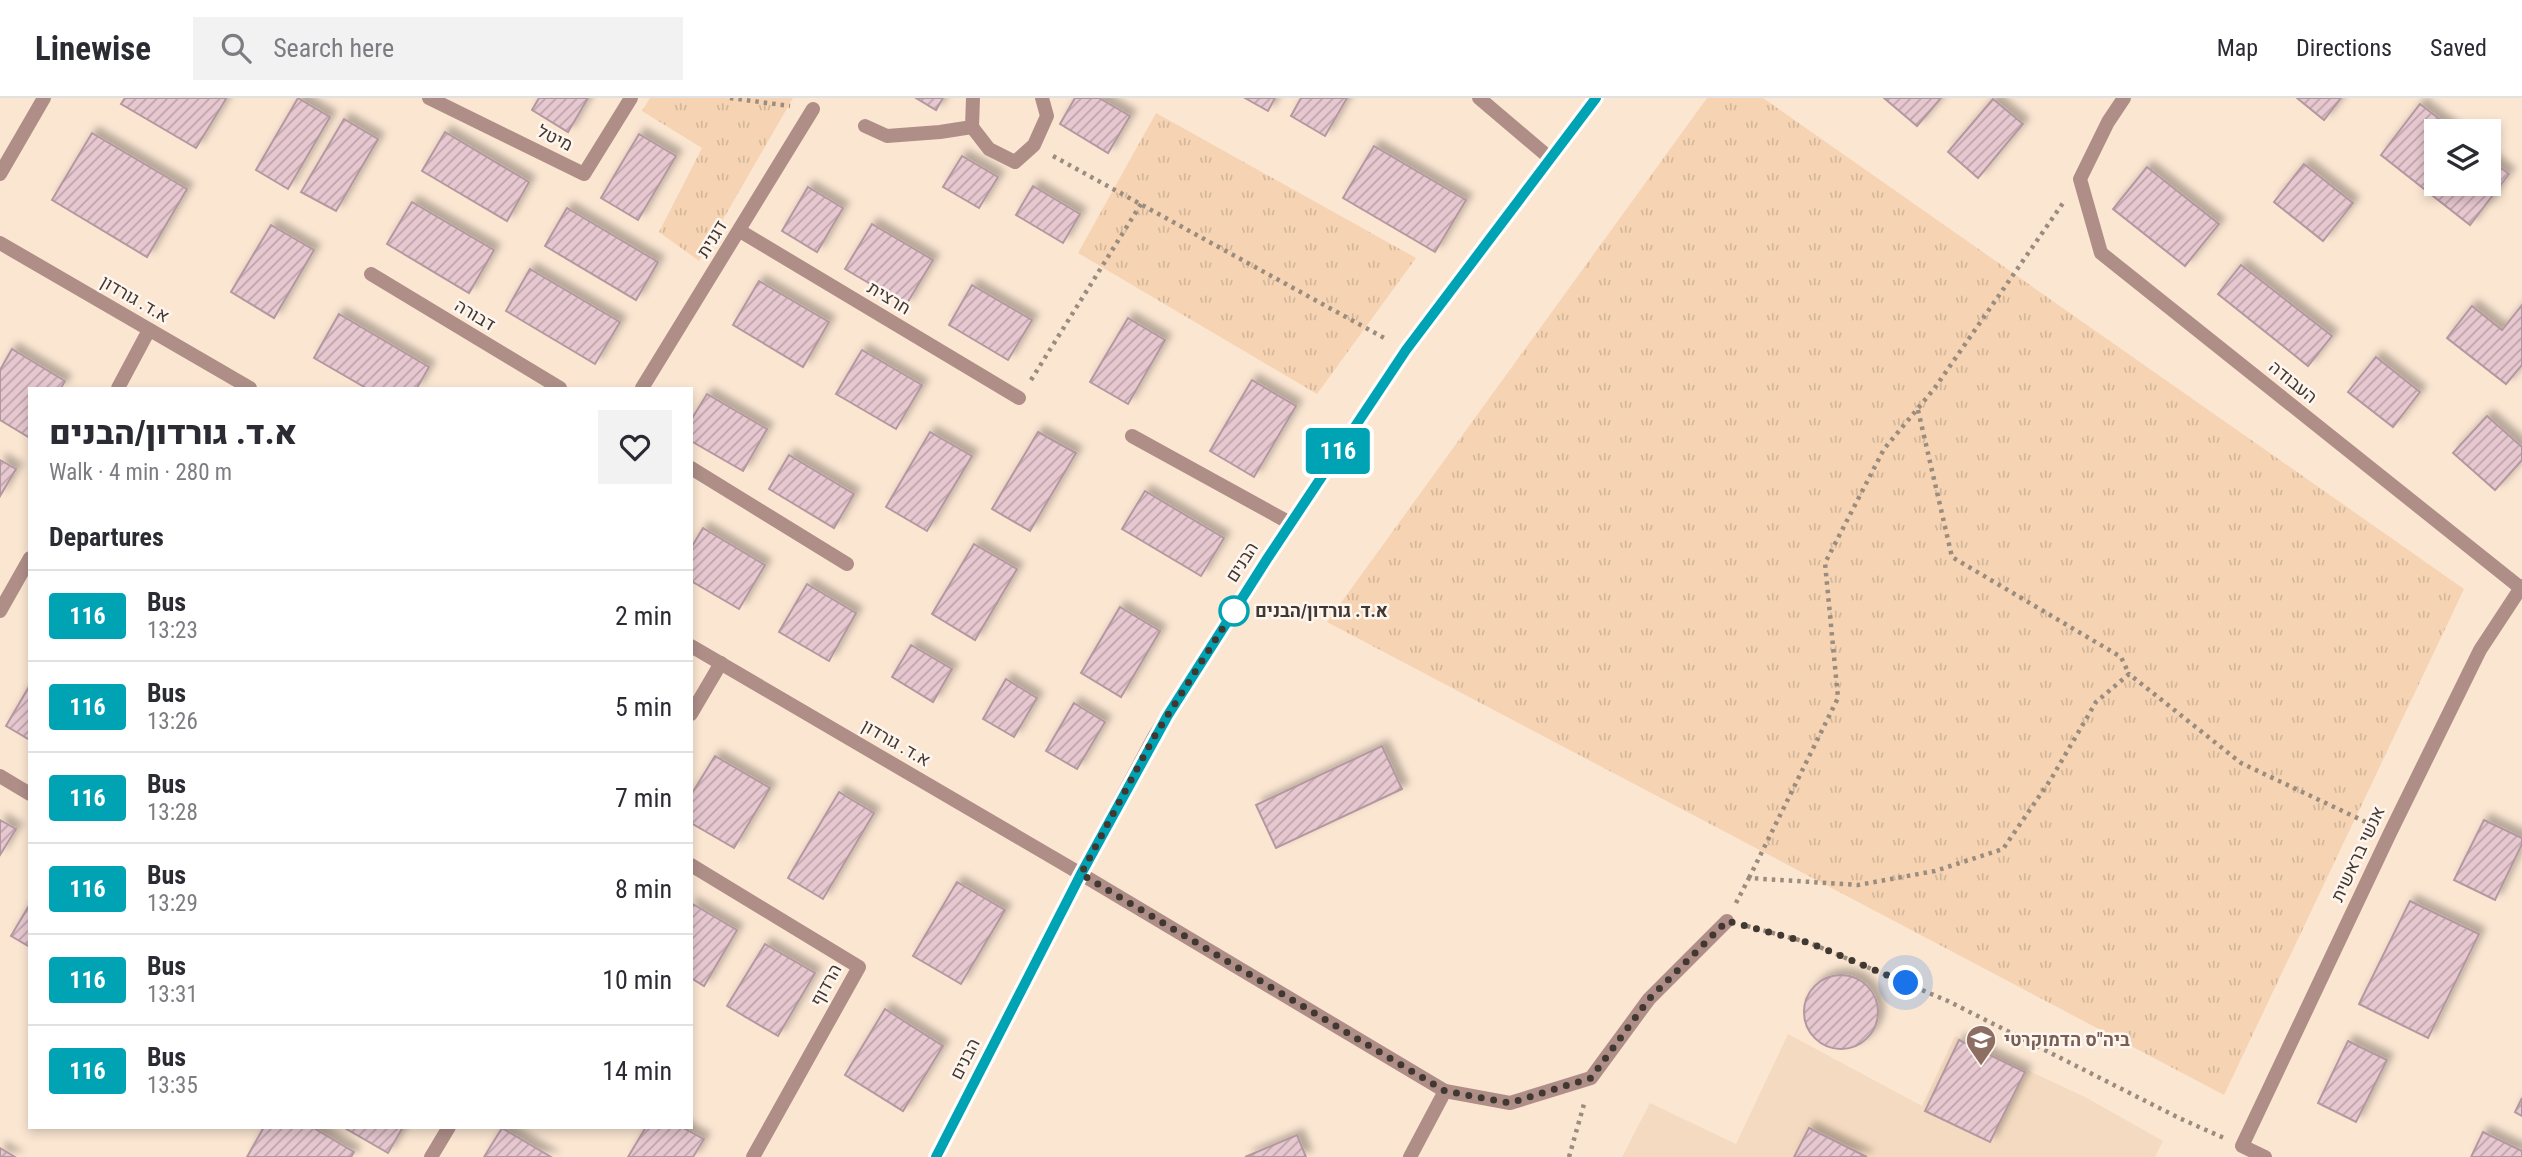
<!DOCTYPE html>
<html lang="en">
<head>
<meta charset="utf-8">
<style>
	body { margin:0; font-family:"Roboto Condensed",Heebo,sans-serif; background:#f2f2f3; color:#2b2b33; height:100vh; display:flex; flex-direction:column; font-size:26px; white-space:nowrap }
	* { box-sizing:border-box; margin:0 }
	p { font-size:23px; color:#7c7c81 }
	.icon { flex:none; width:38px; height:38px; fill:none; stroke:currentColor; stroke-width:2; stroke-linecap:round; stroke-linejoin:round }
	.map { position:relative; flex:1; overflow:hidden }
	.panel { position:absolute; left:28px; top:289px; width:665px; height:742px; display:flex; flex-direction:column; background:#fff; border-radius:0px; box-shadow:0 4px 10px #0003 }
	.panel>* { flex:none }
	.badge { padding:0 14px; border-radius:5px; font-size:24px; line-height:46px }
	.controls { position:absolute; left:2424px; top:21px; display:grid; gap:14px }
	.controls a { display:grid; place-items:center; width:77px; height:77px; border-radius:0px; background:#fff; box-shadow:0 4px 10px #0003; font-size:35px }
	.you { position:absolute; width:35px; height:35px; margin:-18px; border:5px solid #fff; border-radius:50%; background:#1a73e8; box-shadow:0 0 0 10px #1a73e833 }
	.map>.badge { position:absolute; translate:-50% -50%; box-shadow:0 0 0 4px #fff }
	h2 { padding:0 21px; font-size:26px; line-height:63px }
	.round { display:grid; place-items:center; flex:none; width:74px; height:74px; border-radius:0px; background:#f2f2f3 }
	.summary { display:flex; align-items:center; justify-content:space-between; height:119px; padding:0 21px }
	h1 { font-size:33px; font-weight:800; line-height:52px }
	ul { padding:0; list-style:none }
	li { display:flex; align-items:center; gap:21px; height:91px; padding:0 21px; border-top:2px solid #e1e1e2 }
	li div { flex:1 }
	li b { display:block; font-size:26px }
	li em { font-style:normal }
	li .badge { min-width:77px; font-weight:700; text-align:center }
	header { display:flex; align-items:center; gap:42px; box-sizing:border-box; height:98px; padding:0 35px; background:#fff; border-bottom:2px solid #e1e1e2 }
	header strong { font-size:33px }
	nav { display:flex; gap:38px; margin-inline-start:auto; font-size:24px }
	.search { width:490px; height:63px; background:#f2f2f3; display:flex; align-items:center; gap:18px; box-sizing:border-box; padding:0 24px; border-radius:0px; color:#7c7c81; font-size:26px }
	.map>svg:first-child { display:block }
	.built { fill:#f4dac0 }
	.grass { fill:url(#grass-tufts) }
	.building { fill:url(#building-hatch); stroke:#b498a0; stroke-width:2; filter:url(#shadow) }
	.lines { fill:none; stroke-linecap:round; stroke-linejoin:round }
	.path { stroke:#9a8c7e; stroke-width:4.5; stroke-dasharray:3.5 5; stroke-linecap:butt }
	.service { stroke:#af8e88; stroke-width:14 }
	.minor { stroke:#af8e88; stroke-width:14 }
	.tertiary { stroke:#af8e88; stroke-width:14 }
	.line-casing { stroke:#fff; stroke-width:16 }
	.line { stroke:#00a3b4; stroke-width:10 }
	.walk { stroke:#413931; stroke-width:7; stroke-dasharray:0 12.6 }
	.stop-dot { fill:#fff; stroke:#00a3b4; stroke-width:3.5 }
	.labels { text-anchor:middle; stroke-width:5; stroke-linejoin:round; paint-order:stroke }
	.street-label { font-size:18px; fill:#413931; stroke:#fef6ee }
	.stop-label { font-size:18px; font-weight:bold; fill:#413931; stroke:#fef6ee; text-anchor:start }
	.education-label { font-size:18px; font-weight:bold; fill:#785e54; stroke:#fef6ee; text-anchor:start }
</style>
</head>
<body>
<header>
<strong>Linewise</strong>
<div class="search"><svg class="icon" aria-label="search" viewBox="0 0 24 24"><circle cx="10" cy="10" r="6"/><path d="M15 15l6 6"/></svg>Search here</div>
<nav><a>Map</a><a>Directions</a><a>Saved</a></nav>
</header>
<div class="map">
<svg width="2522" height="1059" viewBox="0 0 2522 1059">
	<defs>
		<pattern id="grass-tufts" width="24" height="20" patternUnits="userSpaceOnUse" patternTransform="scale(1.75)"><rect width="24" height="20" fill="#f6d4b3"/><path d="M3 7l-1-3M5 7V3M7 7l1-3M15 17l-1-3M17 17v-4M19 17l1-3" fill="none" stroke="#d4b79a"/></pattern>
		<pattern id="building-hatch" width="6" height="6" patternUnits="userSpaceOnUse" patternTransform="scale(1.75)"><rect width="6" height="6" fill="#e7c8d1"/><path d="M-1 1l2-2M0 6l6-6M5 7l2-2" fill="none" stroke="#bda3aa"/></pattern>
		<filter id="shadow"><feDropShadow dx="6" dy="-6" stdDeviation="3.5" flood-color="#0004"/></filter>
	</defs>
	<rect width="100%" height="100%" fill="#fbe6d2"/>
	<path class="built" d="M1788,936L1922,1008L1955,938L2087,1000L2163,1043L2155,1059H1622L1650,1005L1736,1046Z"/>
	<g class="grass">
		<path d="M650,0H793L699,163L659,134L702,50L642,13Z"/>
		<path d="M1707,0H1763L2464,491L2224,997L1327,524Z"/>
		<path d="M1156,15L1416,160L1317,296L1078,155Z"/>
	</g>
	<g class="building">
		<path d="M125,0H224L226,1L196,50L121,6Z"/>
		<path d="M298,0L330,19L288,91L256,72Z"/>
		<path d="M539,0H588L568,34L532,12Z"/>
		<path d="M916,0H943L936,12Z"/>
		<path d="M1075,0H1099L1130,18L1108,55L1060,26Z"/>
		<path d="M1245,0H1275L1268,13Z"/>
		<path d="M1301,0H1347L1325,38L1291,18Z"/>
		<path d="M1884,0H1941L1917,28Z"/>
		<path d="M2297,0H2341L2324,22Z"/>
		<path d="M1993,1L2023,26L1978,80L1948,54Z"/>
		<path d="M2420,6L2455,33H2436V86H2488V60L2509,76L2470,127L2381,57Z"/>
		<path d="M344,21L378,41L336,113L301,94Z"/>
		<path d="M445,34L529,84L507,123L422,73Z"/>
		<path d="M92,35L187,91L147,159L52,102Z"/>
		<path d="M639,36L676,58L638,122L601,100Z"/>
		<path d="M1374,48L1466,102L1435,154L1343,100Z"/>
		<path d="M962,58L998,79L979,110L943,89Z"/>
		<path d="M2304,66L2353,105L2323,143L2274,104Z"/>
		<path d="M2147,69L2219,126L2185,168L2113,111Z"/>
		<path d="M1033,88L1080,116L1063,145L1016,117Z"/>
		<path d="M808,89L843,110L817,154L782,133Z"/>
		<path d="M412,104L494,152L469,195L387,146Z"/>
		<path d="M567,110L658,164L636,202L545,148Z"/>
		<path d="M872,126L933,162L906,207L845,171Z"/>
		<path d="M271,127L314,152L274,220L231,194Z"/>
		<path d="M2241,167L2332,238L2308,268L2218,196Z"/>
		<path d="M530,171L620,224L595,266L506,213Z"/>
		<path d="M759,183L829,224L803,269L733,227Z"/>
		<path d="M972,187L1032,222L1008,262L949,227Z"/>
		<path d="M2522,207V267L2506,286L2447,240L2472,208L2502,232Z"/>
		<path d="M339,216L429,269L417,290H366L314,260Z"/>
		<path d="M1128,220L1165,242L1128,306L1090,284Z"/>
		<path d="M12,251L65,283L61,290H30V340L0,322V272Z"/>
		<path d="M862,252L922,287L896,331L836,296Z"/>
		<path d="M2376,259L2420,294L2393,329L2348,294Z"/>
		<path d="M1252,282L1296,308L1254,379L1210,353Z"/>
		<path d="M707,296L767,331L743,373L691,343V322Z"/>
		<path d="M2487,318L2522,349V362L2495,392L2453,355Z"/>
		<path d="M930,334L972,358L927,433L886,409Z"/>
		<path d="M1038,334L1076,355L1030,433L992,411Z"/>
		<path d="M789,357L854,396L834,430L769,391Z"/>
		<path d="M0,362L16,371L0,398Z"/>
		<path d="M1145,393L1224,440L1201,478L1122,431Z"/>
		<path d="M703,430L765,467L739,511L691,483V450Z"/>
		<path d="M974,446L1017,471L975,542L932,516Z"/>
		<path d="M807,486L856,515L829,563L779,534Z"/>
		<path d="M1120,509L1160,533L1121,599L1081,575Z"/>
		<path d="M911,547L952,571L933,604L892,579Z"/>
		<path d="M1006,581L1037,600L1014,639L983,621Z"/>
		<path d="M30,587V642L6,628Z"/>
		<path d="M1074,605L1105,624L1077,671L1046,653Z"/>
		<path d="M1382,648L1402,691L1276,750L1256,707Z"/>
		<path d="M715,658L770,690L734,750L691,725V697Z"/>
		<path d="M839,694L874,715L823,801L788,780Z"/>
		<path d="M0,722L16,731L0,757Z"/>
		<path d="M2484,722L2522,740V746L2495,802L2454,782Z"/>
		<path d="M957,784L1005,812L961,886L913,858Z"/>
		<path d="M2410,803L2479,836L2428,940L2359,906Z"/>
		<path d="M691,805L737,832L704,888L691,880Z"/>
		<path d="M30,806V849L11,838Z"/>
		<path d="M765,846L815,875L778,938L727,908Z"/>
		<circle cx="1841" cy="914" r="37"/>
		<path d="M885,911L943,948L903,1013L845,977Z"/>
		<path d="M1959,942L2025,974L1990,1044L1925,1013Z"/>
		<path d="M2348,943L2387,962L2356,1024L2318,1005Z"/>
		<path d="M2522,1000V1018L2515,1014Z"/>
		<path d="M264,1029H312L354,1054L351,1059H247Z"/>
		<path d="M343,1029H403L388,1055Z"/>
		<path d="M646,1029H682L704,1041L693,1059H628Z"/>
		<path d="M502,1030L551,1059H484Z"/>
		<path d="M1809,1030L1867,1059H1794Z"/>
		<path d="M2483,1034L2522,1053V1059H2471Z"/>
		<path d="M1297,1037L1306,1059H1245Z"/>
		<path d="M0,1050L15,1059H0Z"/>
	</g>
	<g class="lines">
		<g class="path">
			<path d="M730,0L790,8"/>
			<path d="M1053,58L1386,241"/>
			<path d="M1031,282L1141,106"/>
			<path d="M1918,312L1952,459L2121,559L2129,576"/>
			<path d="M1749,780L1838,600L1825,465L1884,351L1934,291L2063,105"/>
			<path d="M1736,805L1749,780L1858,787L1935,773L2003,751L2051,681L2096,604L2129,576L2241,665L2370,726"/>
			<path d="M1747,828L1810,845L1948,903L2179,1020L2224,1040"/>
			<path d="M1569,1059L1584,1006"/>
		</g>
		<g class="service">
			<path d="M1132,338L1290,425"/>
			<path d="M1081,776L1445,993L1510,1005L1591,980L1649,901L1727,823"/>
			<path d="M1410,1059L1445,993"/>
		</g>
		<g class="minor">
			<path d="M429,0L584,76L631,0"/>
			<path d="M1479,0L1551,61"/>
			<path d="M2124,0L2108,24L2080,81L2101,155L2522,491"/>
			<path d="M865,28L887,38L940,34L972,29L973,0"/>
			<path d="M972,29L989,51L1015,64L1034,47L1047,18L1042,0"/>
			<path d="M0,76L44,0"/>
			<path d="M740,133L1019,300"/>
			<path d="M0,145L250,290"/>
			<path d="M371,176L560,290"/>
			<path d="M118,290L149,232"/>
			<path d="M642,290L813,11"/>
			<path d="M691,370L847,466"/>
			<path d="M0,513L30,460"/>
			<path d="M691,548L1081,776"/>
			<path d="M691,616L721,565"/>
			<path d="M0,678L30,696"/>
			<path d="M691,767L859,869L753,1059"/>
			<path d="M431,1059L449,1029"/>
		</g>
		<g class="tertiary">
			<path d="M936,1059L1081,776L1154,639L1255,479L1406,252L1596,0"/>
			<path d="M2265,1059L2242,1048L2390,735L2480,552L2522,488"/>
		</g>
	</g>
	<g class="lines">
		<g class="line-casing">
			<path id="line" d="M936,1059L1081,776L1168,617L1267,461L1406,252L1596,0"/>
		</g>
		<use href="#line" class="line"/>
		<path class="walk" d="M1234,513L1238,506L1154,639L1081,776L1445,993L1510,1005L1591,980L1649,901L1727,823L1810,845L1906,885"/>
	</g>
	<defs>
		<g id="school-pin" transform="scale(1.575)"><path d="M0 17L-7.5 6A9.5 9.5 0 1 1 7.5 6Z" fill="#8d6e63" stroke="#fef6ee"/><path d="M0-5L7-2L0 1L-7-2ZM-4 1L0 2.5L4 1V4Q0 6-4 4Z" fill="#fff"/></g>
	</defs>
	<g fill-rule="evenodd">
		<use href="#school-pin" x="1981" y="942"/>
	</g>
	<circle class="stop-dot" cx="1234" cy="513" r="14"/>
	<g class="labels">
		<g class="street-label">
			<text transform="translate(555 40) rotate(26)" y="6">מיטל</text>
			<text transform="translate(712 141) rotate(-58)" y="6">דגנית</text>
			<text transform="translate(889 200) rotate(31)" y="6">חרצית</text>
			<text transform="translate(135 201) rotate(30)" y="6">א.ד. גורדון</text>
			<text transform="translate(475 217) rotate(31)" y="6">דבורה</text>
			<text transform="translate(2293 284) rotate(39)" y="6">העבודה</text>
			<text transform="translate(1242 464) rotate(-57)" y="6">הבנים</text>
			<text transform="translate(896 645) rotate(30)" y="6">א.ד. גורדון</text>
			<text transform="translate(2358 756) rotate(-65)" y="6">אנשי בראשית</text>
			<text transform="translate(826 887) rotate(-61)" y="6">הרדוף</text>
			<text transform="translate(965 961) rotate(-63)" y="6">הבנים</text>
		</g>
		<g class="stop-label">
			<text x="1255" y="519">א.ד. גורדון/הבנים</text>
		</g>
		<g class="education-label">
			<text x="2004" y="948">ביה"ס הדמוקרטי</text>
		</g>
	</g>
</svg>
<div class="controls">
<a><svg class="icon" aria-label="layers" viewBox="0 0 24 24"><path d="M12 4l9 5-9 5-9-5zM3 14l9 5 9-5"/></svg></a>
</div>
<div class="you" style="left:1906px;top:885px"></div>
<b class="badge" style="left:1338px;top:353px;background:#00a3b4;color:#fff">116</b>
<section class="panel">
<div class="summary"><div><h1>א.ד. גורדון/הבנים</h1><p>Walk · 4 min · 280 m</p></div><a class="round"><svg class="icon" aria-label="heart" viewBox="0 0 24 24"><path d="M12 20l-8-8c-3-5 5-10 8-4 3-6 11-1 8 4z"/></svg></a></div>
<h2>Departures</h2>
<ul>
<li><span class="badge" style="background:#00a3b4;color:#fff">116</span><div><b>Bus</b><p>13:23</p></div><em>2 min</em></li>
<li><span class="badge" style="background:#00a3b4;color:#fff">116</span><div><b>Bus</b><p>13:26</p></div><em>5 min</em></li>
<li><span class="badge" style="background:#00a3b4;color:#fff">116</span><div><b>Bus</b><p>13:28</p></div><em>7 min</em></li>
<li><span class="badge" style="background:#00a3b4;color:#fff">116</span><div><b>Bus</b><p>13:29</p></div><em>8 min</em></li>
<li><span class="badge" style="background:#00a3b4;color:#fff">116</span><div><b>Bus</b><p>13:31</p></div><em>10 min</em></li>
<li><span class="badge" style="background:#00a3b4;color:#fff">116</span><div><b>Bus</b><p>13:35</p></div><em>14 min</em></li>
</ul>
</section>
</div>
</body>
</html>
